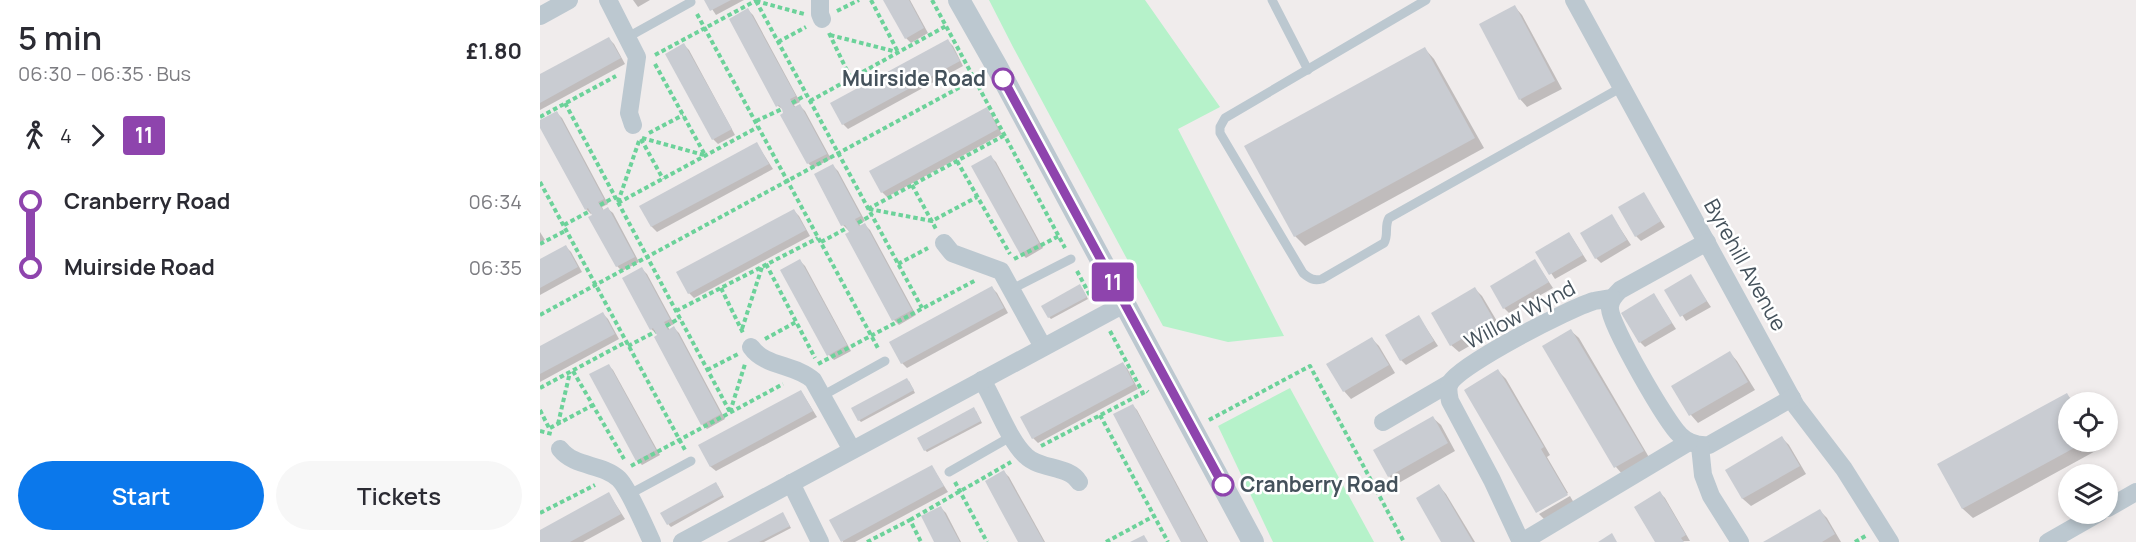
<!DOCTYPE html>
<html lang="en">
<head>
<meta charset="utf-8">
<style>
	body { margin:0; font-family:Manrope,sans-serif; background:#f7f7f7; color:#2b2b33; height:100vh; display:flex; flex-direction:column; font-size:22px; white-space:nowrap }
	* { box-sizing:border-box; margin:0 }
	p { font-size:20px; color:#7c7c81 }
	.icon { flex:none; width:33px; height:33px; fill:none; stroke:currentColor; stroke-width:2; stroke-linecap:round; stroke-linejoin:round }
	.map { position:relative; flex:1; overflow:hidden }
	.side { display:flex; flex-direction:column; background:#fff; width:540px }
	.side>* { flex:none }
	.badge { padding:0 12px; border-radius:4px; font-size:21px; line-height:39px }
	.controls { position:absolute; left:1518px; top:392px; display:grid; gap:12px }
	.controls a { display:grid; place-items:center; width:60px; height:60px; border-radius:50%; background:#fff; box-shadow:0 3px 9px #0003; font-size:30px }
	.map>.badge { position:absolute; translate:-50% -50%; box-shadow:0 0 0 3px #fff }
	.legs { display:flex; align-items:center; gap:9px; height:66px; padding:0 18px; font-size:20px }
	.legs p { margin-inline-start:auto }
	.overview { display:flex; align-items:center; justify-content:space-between; height:102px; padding:0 18px }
	h1 { font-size:33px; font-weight:600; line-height:45px }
	.cta { display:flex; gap:12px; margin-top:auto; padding:12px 18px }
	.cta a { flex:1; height:69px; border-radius:36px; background:#0b78eb; color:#fff; font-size:24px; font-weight:600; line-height:69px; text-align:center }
	.cta a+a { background:#f7f7f7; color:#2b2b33 }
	ul { padding:0 18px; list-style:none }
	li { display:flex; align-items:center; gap:21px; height:66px; font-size:22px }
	li i { display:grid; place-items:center; width:9px; height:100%; margin:0 8px; background:currentColor }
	li i::after { content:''; width:15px; height:15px; margin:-8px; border:4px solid; border-radius:50%; background:#fff }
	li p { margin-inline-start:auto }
	li:first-child i { background:linear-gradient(#0000 50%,currentColor 0) }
	li:last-child i { background:linear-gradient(currentColor 50%,#0000 0) }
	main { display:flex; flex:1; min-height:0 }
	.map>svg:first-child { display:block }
	.green { fill:#b6f2ca }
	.shadow { fill:#0003 }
	.building { fill:#c9ccd2 }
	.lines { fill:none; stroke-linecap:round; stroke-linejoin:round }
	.path { stroke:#6cd29a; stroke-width:4; stroke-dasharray:4.5 3; stroke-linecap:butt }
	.service { stroke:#bcc8d0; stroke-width:9 }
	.minor { stroke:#bcc8d0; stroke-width:18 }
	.tertiary { stroke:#bcc8d0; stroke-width:22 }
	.line-1-casing { stroke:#fff; stroke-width:14 }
	.line-1 { stroke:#8e44ad; stroke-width:9 }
	.stop-1-dot { fill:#fff; stroke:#8e44ad; stroke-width:3 }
	.labels { text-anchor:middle; stroke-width:5; stroke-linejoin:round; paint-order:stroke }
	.stop-label { font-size:21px; font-weight:bold; fill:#44515b; stroke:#fff; text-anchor:end }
	.street-label { font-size:21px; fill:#44515b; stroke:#fff }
</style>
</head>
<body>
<main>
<section class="side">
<div class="overview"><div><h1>5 min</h1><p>06:30 – 06:35 · Bus</p></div><b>£1.80</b></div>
<div class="legs"><svg class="icon" aria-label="walk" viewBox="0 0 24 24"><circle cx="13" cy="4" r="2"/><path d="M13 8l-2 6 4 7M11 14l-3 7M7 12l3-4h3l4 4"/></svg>4<svg class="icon" aria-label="forward" viewBox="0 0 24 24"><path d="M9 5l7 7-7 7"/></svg><b class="badge" style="background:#8e44ad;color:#fff">11</b></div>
<ul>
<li><i style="color:#8e44ad"></i><b>Cranberry Road</b><p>06:34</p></li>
<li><i style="color:#8e44ad"></i><b>Muirside Road</b><p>06:35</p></li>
</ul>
<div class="cta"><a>Start</a><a>Tickets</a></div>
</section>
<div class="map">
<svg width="1596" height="542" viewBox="0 0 1596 542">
	<rect width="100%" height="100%" fill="#f0ecec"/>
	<g class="green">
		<path d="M449,0H605L680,107L638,129L744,336L688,342L623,326L473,47Z"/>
		<path d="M750,388L834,542H733L678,426Z"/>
	</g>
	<g class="shadow">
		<path d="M93,0H110L98,7Z"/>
		<path d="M166,0H204L176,15Z"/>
		<path d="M345,0H370L388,33L371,43L366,38Z"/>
		<path d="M975,7L982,15L1022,89L987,107L980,99Z"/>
		<path d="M208,10L213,15L260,102L254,105L256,108L260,106L265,111L291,159L273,168L268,163L244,110L238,106L191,19Z"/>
		<path d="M69,39L74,44L85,64L0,110V76Z"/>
		<path d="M408,41L413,46L423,66L308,129L303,124Z"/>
		<path d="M144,45L149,50L195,135L178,144L173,139Z"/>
		<path d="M885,49L894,59L944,148L765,246L755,236Z"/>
		<path d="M446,109L451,114L462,134L347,197L342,192Z"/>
		<path d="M17,113L22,118L68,204L62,207L64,211L68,209L73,213L99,262L82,271L77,266L52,213L51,214L46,209L0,124V121Z"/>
		<path d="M217,144L233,169L117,232L112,227L101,206Z"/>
		<path d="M451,157L456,162L503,248L486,258L481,253Z"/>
		<path d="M293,166L298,171L325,221L319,224L321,227L325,225L330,230L376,315L359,325L354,320L308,234L311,233L303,225Z"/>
		<path d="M1103,194L1125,227L1101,241L1096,236Z"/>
		<path d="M254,211L259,216L270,236L154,298L149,293L138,273Z"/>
		<path d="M1072,216L1091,245L1061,263L1056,258Z"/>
		<path d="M0,232L5,240L0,242Z"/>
		<path d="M1029,233L1047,261L1015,279L997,252Z"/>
		<path d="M26,247L31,252L42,272L0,295V261Z"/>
		<path d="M260,261L265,266L311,351L294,360L289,355L242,271Z"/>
		<path d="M995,261L1013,288L969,313L964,308Z"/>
		<path d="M102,269L107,274L134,324L128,327L130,330L134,328L139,333L185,419L167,429L162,424L119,336L111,329Z"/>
		<path d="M1150,276L1171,307L1146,321L1126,290Z"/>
		<path d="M452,288L457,293L468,313L367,368L362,363Z"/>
		<path d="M542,288L548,299L511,319L509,317Z"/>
		<path d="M935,289L942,296L961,328L919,352L911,345Z"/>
		<path d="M1114,295L1136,329L1105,347L1100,342Z"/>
		<path d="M63,314L68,319L79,339L0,382V348Z"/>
		<path d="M879,317L898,346L866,365L861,360Z"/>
		<path d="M1031,331L1039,338L1110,459L1083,475L1076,467L1004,346Z"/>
		<path d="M832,339L839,346L855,373L811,399L804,391Z"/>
		<path d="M1190,353L1197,361L1215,390L1158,423L1151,415L1133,386Z"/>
		<path d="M582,363L587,368L598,389L498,443L493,438Z"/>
		<path d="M68,365L73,370L120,455L102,465L97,460Z"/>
		<path d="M958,371L966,379L1010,455L1007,457L1028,493L997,512L926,390Z"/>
		<path d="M369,381L375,393L321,422L319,420Z"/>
		<path d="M261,391L277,417L176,471L171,467L160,446Z"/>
		<path d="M1527,395L1534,402H1528V441H1557L1561,448L1433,518L1423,509L1399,465Z"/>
		<path d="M592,405L597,410L668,542H643Z"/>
		<path d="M436,411L442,423L387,452L385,450Z"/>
		<path d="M893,418L901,425L915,451L857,484L849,476Z"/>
		<path d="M1242,438L1249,445L1266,474L1211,506L1203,499L1187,470Z"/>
		<path d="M392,467L408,492L315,542H303L291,521Z"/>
		<path d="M464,472L469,477L505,542H480Z"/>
		<path d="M178,486L184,497L131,527L129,525L122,513Z"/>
		<path d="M899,486L906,494L935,542H903Z"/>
		<path d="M1120,493L1125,498L1150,541L1117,542Z"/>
		<path d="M69,494L85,519L43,542H0V531Z"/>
		<path d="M1030,496L1034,503L1005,520L999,514Z"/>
		<path d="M401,508L406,513L421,542H397Z"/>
		<path d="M1280,511L1287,518L1301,542H1228Z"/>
		<path d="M244,516L251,528L224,542H190Z"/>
	</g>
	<g class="building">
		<path d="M164,0H191L170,11Z"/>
		<path d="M343,0H369L384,28L365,39Z"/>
		<path d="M975,5L1015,81L979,100L939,24Z"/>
		<path d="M208,8L256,96L250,99L254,107L260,104L287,154L267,164L240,115L243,113L242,109L239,105L236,107L189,19Z"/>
		<path d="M69,37L81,58L0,103V74Z"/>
		<path d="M408,39L420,61L302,125L290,103Z"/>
		<path d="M144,43L192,129L172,140L125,54Z"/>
		<path d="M885,47L935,138L754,237L704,146Z"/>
		<path d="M447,107L458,129L341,193L329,171Z"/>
		<path d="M17,111L64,199L58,202L63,210L68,207L95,257L76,267L48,217L52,215L48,208L45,210L0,128V120Z"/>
		<path d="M217,142L229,164L111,227L99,206Z"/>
		<path d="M451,155L499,243L480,254L431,166Z"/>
		<path d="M293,164L321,216L315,219L319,226L325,223L372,310L352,321L305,234L309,232L305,225L301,226L274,174Z"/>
		<path d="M1104,192L1121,221L1095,237L1078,207Z"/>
		<path d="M254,209L266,230L148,294L136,272Z"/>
		<path d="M1072,214L1087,240L1055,259L1040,233Z"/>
		<path d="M1029,232L1043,255L1009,275L995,252Z"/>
		<path d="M26,245L38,267L0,288V259Z"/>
		<path d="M260,259L307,345L287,356L240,270Z"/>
		<path d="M995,259L1009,282L963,309L950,286Z"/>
		<path d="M102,267L130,319L124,322L128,330L134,326L181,414L161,425L114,337L117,335L113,328L110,330L82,278Z"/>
		<path d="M1151,274L1167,301L1140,317L1124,290Z"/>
		<path d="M540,284L547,297L508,318L501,306Z"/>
		<path d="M452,286L464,308L361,364L349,342Z"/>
		<path d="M935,287L954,320L910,346L891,313Z"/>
		<path d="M1114,293L1132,323L1099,343L1081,313Z"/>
		<path d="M63,312L75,334L0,374V346Z"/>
		<path d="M879,315L894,341L860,361L845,335Z"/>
		<path d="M1031,329L1104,451L1074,468L1002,346Z"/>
		<path d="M832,337L849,365L803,392L786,364Z"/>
		<path d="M1190,351L1208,382L1149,416L1131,386Z"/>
		<path d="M583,362L594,384L492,439L480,417Z"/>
		<path d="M69,364L116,450L96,461L49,374Z"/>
		<path d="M958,369L1004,447L1001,449L1028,495L996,513L924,390Z"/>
		<path d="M367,378L374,390L318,421L311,408Z"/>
		<path d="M261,390L273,411L170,467L158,445Z"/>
		<path d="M1527,393L1532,402H1528V441H1547L1422,509L1397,464Z"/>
		<path d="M593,404L640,492L667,542H641L596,458L573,414Z"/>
		<path d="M434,407L441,421L384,451L377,438Z"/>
		<path d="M893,416L908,443L848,477L833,450Z"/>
		<path d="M1242,436L1260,466L1202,499L1185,470Z"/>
		<path d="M392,465L404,486L301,542L289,520Z"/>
		<path d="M464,470L472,485L504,542H478L460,509L445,481Z"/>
		<path d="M176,482L183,495L127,525L120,513Z"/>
		<path d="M899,484L933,542H901L876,498Z"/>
		<path d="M1120,491L1146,535L1141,538L1144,542H1115L1094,507Z"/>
		<path d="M69,492L81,514L30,542H0V530Z"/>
		<path d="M401,506L408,520L420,542H394L381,516Z"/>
		<path d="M1280,509L1295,534L1282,542H1223Z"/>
		<path d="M243,512L250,526L219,542H187Z"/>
		<path d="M1072,533L1077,542H1058Z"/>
		<path d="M604,535L608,542H590Z"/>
	</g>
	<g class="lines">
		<g class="path">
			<path d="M331,0L358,52"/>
			<path d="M392,0L525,248"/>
			<path d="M216,1L382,308"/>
			<path d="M216,1L264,14"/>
			<path d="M297,11L319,0"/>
			<path d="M157,14L339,350"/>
			<path d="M289,33L311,79"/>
			<path d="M290,35L357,52"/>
			<path d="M238,42L266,27"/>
			<path d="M115,55L217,0"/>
			<path d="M115,64L165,155"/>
			<path d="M270,101L406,26"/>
			<path d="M25,103L190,412"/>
			<path d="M252,103L266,95"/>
			<path d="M0,117L76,76"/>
			<path d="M216,121L242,109"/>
			<path d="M109,133L143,115"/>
			<path d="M102,138L164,155"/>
			<path d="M101,139L123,179"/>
			<path d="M417,161L470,254"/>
			<path d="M0,182L145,450"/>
			<path d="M372,185L396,229"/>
			<path d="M78,202L99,141"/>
			<path d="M78,203L218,127"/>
			<path d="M60,205L75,197"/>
			<path d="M328,209L465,135"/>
			<path d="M329,209L392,221L437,197"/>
			<path d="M318,223L332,215"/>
			<path d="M24,225L50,211"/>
			<path d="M281,242L307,228"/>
			<path d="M0,244L27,230"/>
			<path d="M474,259L519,236"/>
			<path d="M226,264L275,358"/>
			<path d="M358,264L388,248"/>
			<path d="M537,271L553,301"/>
			<path d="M181,288L203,333"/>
			<path d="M136,311L278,238"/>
			<path d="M0,315L437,78"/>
			<path d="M126,326L140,318"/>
			<path d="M202,329L222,267"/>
			<path d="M570,331L603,393L607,391L608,392"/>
			<path d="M225,339L256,322"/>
			<path d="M88,346L115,332"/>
			<path d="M278,364L436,280"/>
			<path d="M167,370L198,354"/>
			<path d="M33,371L84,459"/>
			<path d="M0,388L86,342"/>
			<path d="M0,410L10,430"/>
			<path d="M190,412L205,364"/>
			<path d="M560,415L628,542"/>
			<path d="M669,420L770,366L864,542"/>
			<path d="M18,424L30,372"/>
			<path d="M10,428L53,405"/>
			<path d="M0,431L12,434"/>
			<path d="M501,446L603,393"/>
			<path d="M91,466L243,384"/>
			<path d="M415,482L447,542"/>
			<path d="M0,513L55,485"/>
			<path d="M370,520L471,462"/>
			<path d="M327,542L370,520L381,542"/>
			<path d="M566,542L614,516"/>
			<path d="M1315,542L1327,535"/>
		</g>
		<g class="service">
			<path d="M732,0L768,70"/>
			<path d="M886,0L685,118L680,127V133L763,273C770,279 774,281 782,279L844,243C849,235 844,226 849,218L1082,87"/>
			<path d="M88,37L151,2"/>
			<path d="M472,289L531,259"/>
			<path d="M282,396L345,361"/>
			<path d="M409,472L472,436"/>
			<path d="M88,495L151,461"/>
		</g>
		<g class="minor">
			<path d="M68,0L97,57L89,113L93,125"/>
			<path d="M280,0V14L282,19"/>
			<path d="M1034,0L1256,406L1304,469L1350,542"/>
			<path d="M0,16L29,0"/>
			<path d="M1167,242L1080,290C1075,295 1069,301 1070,309C1071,326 1126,422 1140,435C1148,443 1158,446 1169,445L1252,398"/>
			<path d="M404,243L412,253L461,271L503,347"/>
			<path d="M211,347C225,367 255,364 273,380L312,450"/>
			<path d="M442,380C455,401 469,441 486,456C500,470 529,465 539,482"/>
			<path d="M843,422L910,383"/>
			<path d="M1160,446L1163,475L1171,496L1200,542"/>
			<path d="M20,449C35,468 62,463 79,479C89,489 105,527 112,542"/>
			<path d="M251,483L280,542"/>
			<path d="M1568,508L1596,492"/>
			<path d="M142,542L584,304"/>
			<path d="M981,542L952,480L910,401C909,396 907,388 910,383C921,364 1030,308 1054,301C1059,300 1066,299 1072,298"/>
			<path d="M982,542L1149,442"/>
			<path d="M1508,542L1559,513"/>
		</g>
		<path class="tertiary" d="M419,0L457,67L713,542"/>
	</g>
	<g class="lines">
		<g class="line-1-casing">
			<path id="line-1" d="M463,79L683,485"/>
		</g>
		<use href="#line-1" class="line-1"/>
	</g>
	<g class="stop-1-dot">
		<circle cx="463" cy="79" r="10"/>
		<circle cx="683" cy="485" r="10"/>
	</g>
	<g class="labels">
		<g class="stop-label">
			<text x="446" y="86">Muirside Road</text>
			<text x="700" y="492" text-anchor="start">Cranberry Road</text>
		</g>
		<g class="street-label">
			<text transform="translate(1205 265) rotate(61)" y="7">Byrehill Avenue</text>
			<text transform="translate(980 315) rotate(-28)" y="7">Willow Wynd</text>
		</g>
	</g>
</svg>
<div class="controls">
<a><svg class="icon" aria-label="locate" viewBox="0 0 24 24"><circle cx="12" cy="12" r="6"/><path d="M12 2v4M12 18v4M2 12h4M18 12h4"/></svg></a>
<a><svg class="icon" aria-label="layers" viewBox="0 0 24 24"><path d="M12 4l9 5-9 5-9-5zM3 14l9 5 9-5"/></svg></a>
</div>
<b class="badge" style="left:573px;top:282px;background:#8e44ad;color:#fff">11</b>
</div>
</main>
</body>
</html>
